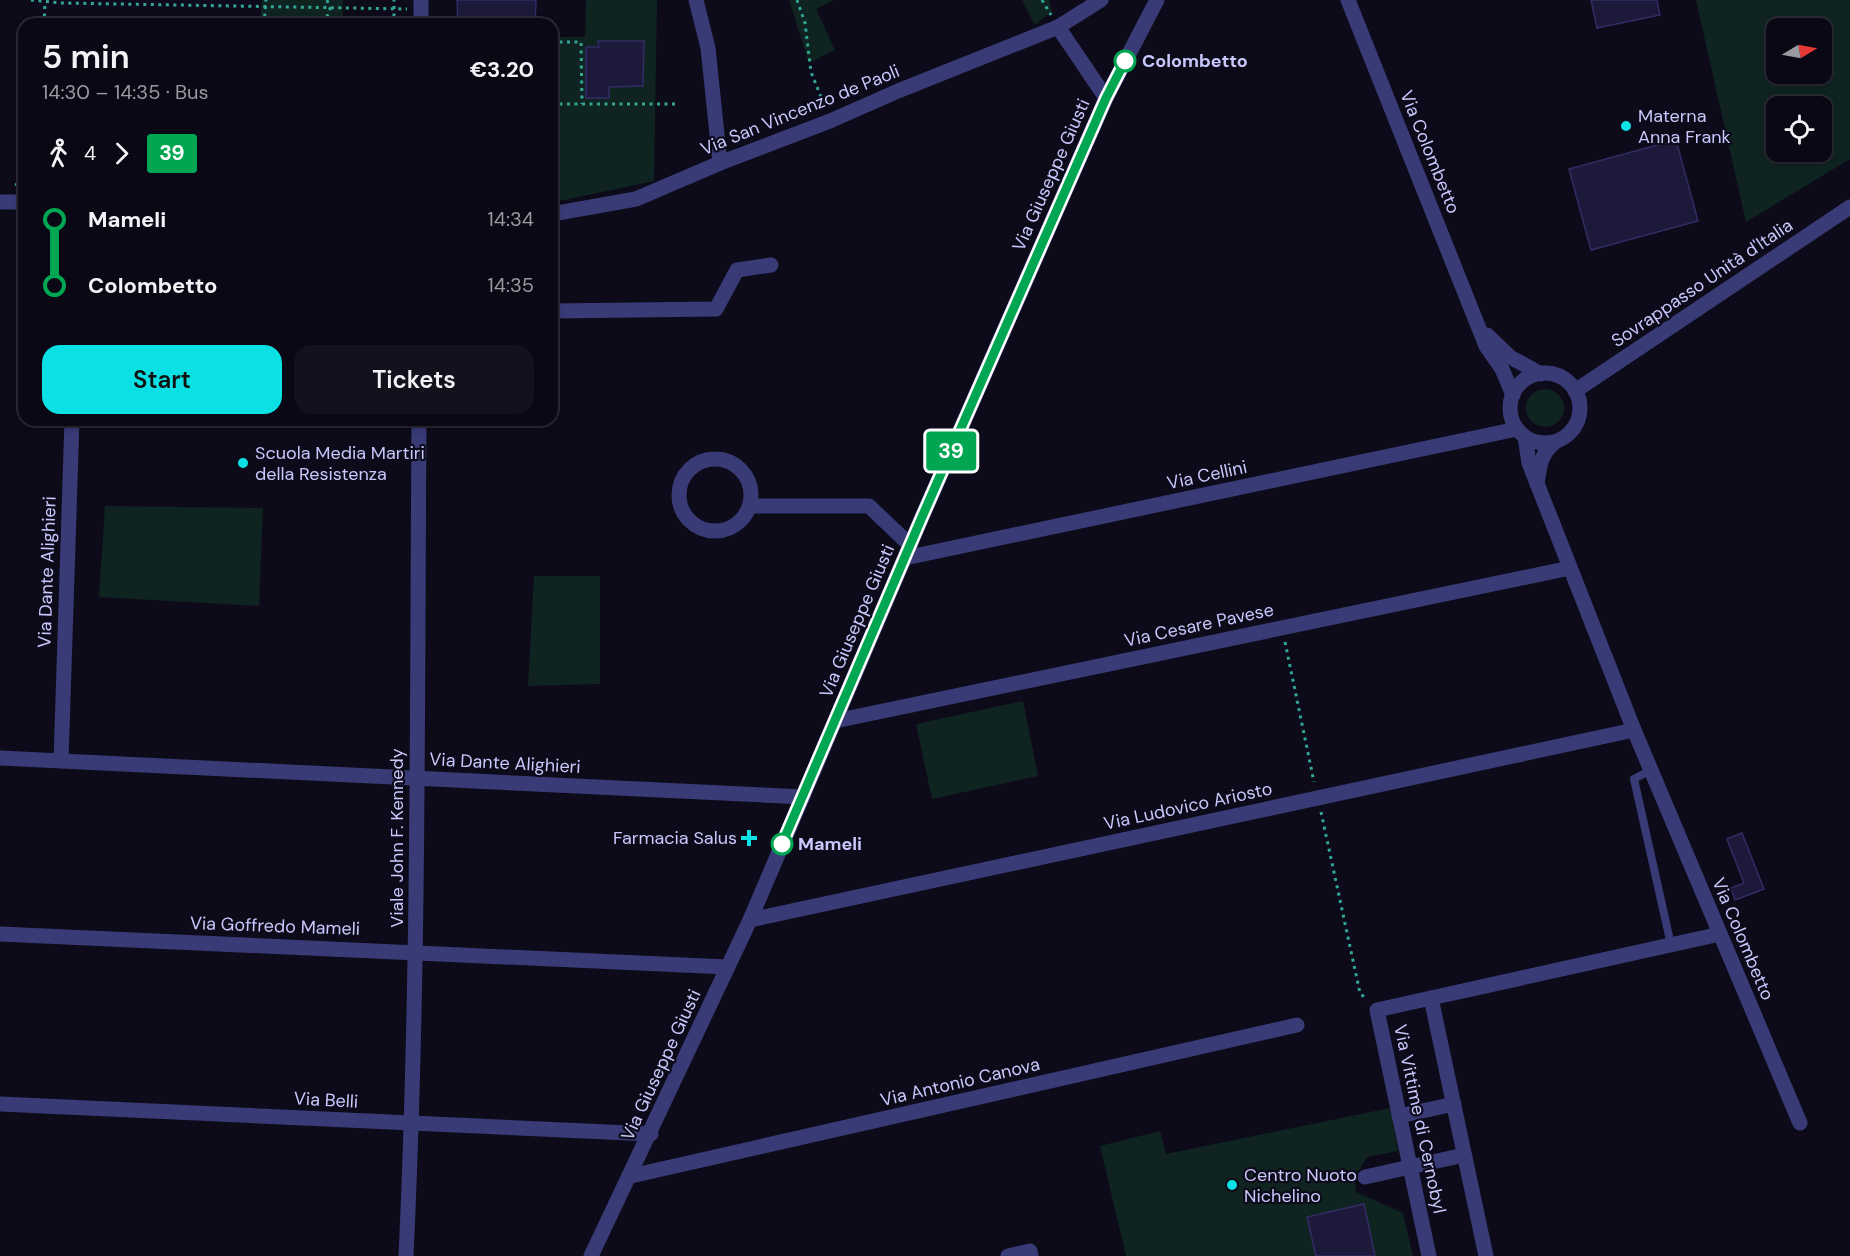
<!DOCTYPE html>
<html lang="en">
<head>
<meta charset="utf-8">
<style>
	body { margin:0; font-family:"DM Sans",sans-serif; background:#13111d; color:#f1f3f6; height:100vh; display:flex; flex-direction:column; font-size:22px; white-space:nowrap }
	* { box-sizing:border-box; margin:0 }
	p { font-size:20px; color:#999aa0 }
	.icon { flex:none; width:33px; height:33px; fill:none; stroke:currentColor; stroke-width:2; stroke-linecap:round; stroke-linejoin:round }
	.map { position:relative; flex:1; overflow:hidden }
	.side { position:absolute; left:18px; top:18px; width:540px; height:408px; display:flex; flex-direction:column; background:#0a0814; border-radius:18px; box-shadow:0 3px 9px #0003,0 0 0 2px #2a2934 }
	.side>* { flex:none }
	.badge { padding:0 12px; border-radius:4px; font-size:21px; line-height:39px }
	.needle { width:39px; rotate:80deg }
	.controls { position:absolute; left:1766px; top:18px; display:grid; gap:12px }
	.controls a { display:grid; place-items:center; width:66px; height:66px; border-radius:12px; background:#0a0814; box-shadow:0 3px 9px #0003,0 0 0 2px #2a2934; font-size:30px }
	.map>.badge { position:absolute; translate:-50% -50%; box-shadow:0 0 0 3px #fff }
	.legs { display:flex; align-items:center; gap:9px; height:66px; padding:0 24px; font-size:20px }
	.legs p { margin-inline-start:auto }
	.head { display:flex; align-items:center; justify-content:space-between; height:102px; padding:0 24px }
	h1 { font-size:33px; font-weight:600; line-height:45px }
	.cta { display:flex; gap:12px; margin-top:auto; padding:12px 24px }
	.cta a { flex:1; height:69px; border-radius:18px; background:#0be1e5; color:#111; font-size:24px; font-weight:600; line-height:69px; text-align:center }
	.cta a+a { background:#13111d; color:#f1f3f6 }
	ul { padding:0 24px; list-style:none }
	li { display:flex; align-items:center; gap:21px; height:66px; font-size:22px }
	li i { display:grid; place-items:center; width:9px; height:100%; margin:0 8px; background:currentColor }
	li i::after { content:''; width:15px; height:15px; margin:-8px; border:4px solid; border-radius:50%; background:#0a0814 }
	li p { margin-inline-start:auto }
	li:first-child i { background:linear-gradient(#0000 50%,currentColor 0) }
	li:last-child i { background:linear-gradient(currentColor 50%,#0000 0) }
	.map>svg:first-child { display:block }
	.green { fill:#0f2421; fill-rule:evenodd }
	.building { fill:#1d193a; stroke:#322c65; stroke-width:1.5 }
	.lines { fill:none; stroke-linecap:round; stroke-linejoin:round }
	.path { stroke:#32a695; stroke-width:3; stroke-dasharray:3 4.5; stroke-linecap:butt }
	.service { stroke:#393b77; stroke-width:8 }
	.minor { stroke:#393b77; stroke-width:15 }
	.tertiary { stroke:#393b77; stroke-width:15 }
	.line-1-casing { stroke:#fff; stroke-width:14 }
	.line-1 { stroke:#00a651; stroke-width:9 }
	.stop-1-dot { fill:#fff; stroke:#00a651; stroke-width:3 }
	.poi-dot { fill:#0be1e5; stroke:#0d0b1a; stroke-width:2 }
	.labels { text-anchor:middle; stroke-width:4.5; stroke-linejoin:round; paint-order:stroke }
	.stop-label { font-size:18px; font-weight:bold; fill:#c9c8fc; stroke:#0d0b1a; text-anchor:start }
	.street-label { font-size:18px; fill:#c9c8fc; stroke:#0d0b1a }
	.poi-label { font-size:18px; fill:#c9c8fc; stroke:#0d0b1a; text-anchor:start }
</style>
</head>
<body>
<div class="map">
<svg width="1850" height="1256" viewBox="0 0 1850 1256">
	<rect width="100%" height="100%" fill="#0d0b1a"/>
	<g class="green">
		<path d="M262,0H343V24H260Z"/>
		<path d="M586,0H657L654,181L565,200H552V37H585Z"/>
		<path d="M789,0H834L816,9L835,50L809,63Z"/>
		<path d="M1022,0H1049L1052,11L1035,25Z"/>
		<path d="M1696,0H1850V159L1746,222ZM1776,28H1821V74H1776ZM1776,106H1821V152H1776Z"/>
		<circle cx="1545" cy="408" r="19"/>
		<path d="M105,506L263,508L259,606L99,597Z"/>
		<path d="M534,576H600V684L528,686Z"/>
		<path d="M1023,701L1038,776L932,799L916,724Z"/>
		<path d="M1390,1108L1398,1151L1367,1157L1354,1178L1356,1192L1403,1213L1413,1256H1126L1100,1146L1160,1131L1166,1154Z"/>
	</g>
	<g class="building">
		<path d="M457,0H536L535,24H458Z"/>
		<path d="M1591,0H1657L1660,15L1597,28Z"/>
		<path d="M59,20L102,21V24H59Z"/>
		<rect x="145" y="22" width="38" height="2"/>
		<path d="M598,41H644L643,86L609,87V98H586V47H599Z"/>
		<path d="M1676,140L1698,221L1591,250L1569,169Z"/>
		<path d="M1742,833L1764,889L1735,900L1731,888L1744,883L1727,839Z"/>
		<path d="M1364,1204L1375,1256H1316L1307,1217Z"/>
	</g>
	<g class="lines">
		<g class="path">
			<path d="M31,0L62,3L407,9"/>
			<path d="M797,0L805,23L811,72L825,107"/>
			<path d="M1042,0L1051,15"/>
			<path d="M44,24L45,2"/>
			<path d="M264,24L266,0"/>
			<path d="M324,24L330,9L327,0"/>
			<path d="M394,24V0"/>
			<path d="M552,42H581L582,104"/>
			<path d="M552,104H676"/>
			<path d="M16,186L24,161"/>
			<path d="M1285,642L1314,782"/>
			<path d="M1321,812L1360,993L1367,1000"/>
		</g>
		<path class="service" d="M1651,770L1634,779L1671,945"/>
		<g class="minor">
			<path d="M421,0V24"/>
			<path d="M696,0L708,48L720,163"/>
			<path d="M1058,27L1106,98"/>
			<path d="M0,202H24"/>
			<path d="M552,214L636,199L720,163L830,121L898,91L1058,27L1101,0"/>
			<path d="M552,311L716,309L737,270L771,265"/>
			<path d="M1525,437L1529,463L1634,730L1800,1123"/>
			<circle cx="715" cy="495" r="36"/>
			<path d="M1537,484C1540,465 1540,455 1555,442"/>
			<path d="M751,506H869L910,545"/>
			<path d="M905,558L1517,429"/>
			<path d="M835,721L1570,568"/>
			<path d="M0,758L803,797"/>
			<path d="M61,761L72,420"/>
			<path d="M750,920L1634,730"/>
			<path d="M0,934L727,967"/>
			<path d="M1431,998L1720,934"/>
			<path d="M0,1104L651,1134"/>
			<path d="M1399,1116L1454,1104"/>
			<path d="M631,1176L1297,1025"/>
			<path d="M1365,1177L1464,1155"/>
			<path d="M406,1256C419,978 417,699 419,420"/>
			<path d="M1008,1256L1030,1251L1031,1256"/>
			<path d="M1429,1256L1377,1010L1431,998L1486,1256"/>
		</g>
		<g class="tertiary">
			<path d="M1348,0L1486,346L1502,369L1513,395"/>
			<path d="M1487,335L1510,357L1541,374"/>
			<circle cx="1545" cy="408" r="35"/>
			<path d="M1575,391L1850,207"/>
			<path d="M591,1256L750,920L922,517L1106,98L1157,0"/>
		</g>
	</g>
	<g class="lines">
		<g class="line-1-casing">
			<path id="line-1" d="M782,844L922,517L1106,98L1125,61"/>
		</g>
		<use href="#line-1" class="line-1"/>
	</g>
	<g class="stop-1-dot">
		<circle cx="1125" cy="61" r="10"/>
		<circle cx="782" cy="844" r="10"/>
	</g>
	<g class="poi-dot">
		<circle cx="1626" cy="126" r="6"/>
		<circle cx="243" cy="463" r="6"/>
		<path d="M746 829h6v6h6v6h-6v6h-6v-6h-6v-6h6z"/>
		<circle cx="1232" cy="1185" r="6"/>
	</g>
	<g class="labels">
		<g class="stop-label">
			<text x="1142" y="67">Colombetto</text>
			<text x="798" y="850">Mameli</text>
		</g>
		<g class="street-label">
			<text transform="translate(800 110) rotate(-22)" y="6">Via San Vincenzo de Paoli</text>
			<text transform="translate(1430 152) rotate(68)" y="6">Via Colombetto</text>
			<text transform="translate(1051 175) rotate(-66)" y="6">Via Giuseppe Giusti</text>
			<text transform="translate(1702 283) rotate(-34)" y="6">Sovrappasso Unità d'Italia</text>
			<text transform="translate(1207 475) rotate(-12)" y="6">Via Cellini</text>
			<text transform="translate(47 572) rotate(-88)" y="6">Via Dante Alighieri</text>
			<text transform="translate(857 621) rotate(-67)" y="6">Via Giuseppe Giusti</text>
			<text transform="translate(1199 625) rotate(-12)" y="6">Via Cesare Pavese</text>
			<text transform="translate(505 763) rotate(3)" y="6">Via Dante Alighieri</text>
			<text transform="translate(1188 806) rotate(-12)" y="6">Via Ludovico Ariosto</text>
			<text transform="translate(397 838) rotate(-90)" y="6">Viale John F. Kennedy</text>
			<text transform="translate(275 926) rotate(2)" y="6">Via Goffredo Mameli</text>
			<text transform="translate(1743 939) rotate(67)" y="6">Via Colombetto</text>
			<text transform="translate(661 1065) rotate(-65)" y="6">Via Giuseppe Giusti</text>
			<text transform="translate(960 1082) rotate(-13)" y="6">Via Antonio Canova</text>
			<text transform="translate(326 1100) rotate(3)" y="6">Via Belli</text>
			<text transform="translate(1420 1119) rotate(78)" y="6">Via Vittime di Cernobyl</text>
		</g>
		<g class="poi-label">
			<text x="1638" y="122">Materna<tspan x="1638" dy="21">Anna Frank</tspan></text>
			<text x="255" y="459">Scuola Media Martiri<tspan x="255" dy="21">della Resistenza</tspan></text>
			<text x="737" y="844" text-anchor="end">Farmacia Salus</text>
			<text x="1244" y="1181">Centro Nuoto<tspan x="1244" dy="21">Nichelino</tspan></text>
		</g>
	</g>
</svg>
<div class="controls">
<a><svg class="needle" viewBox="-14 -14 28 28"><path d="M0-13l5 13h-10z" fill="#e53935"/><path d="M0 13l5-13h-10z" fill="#999aa0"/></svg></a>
<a><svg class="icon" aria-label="locate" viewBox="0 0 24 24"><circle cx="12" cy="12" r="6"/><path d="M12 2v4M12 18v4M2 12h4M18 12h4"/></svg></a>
</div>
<b class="badge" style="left:951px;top:451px;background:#00a651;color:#fff">39</b>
<section class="side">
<div class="head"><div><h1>5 min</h1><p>14:30 – 14:35 · Bus</p></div><b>€3.20</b></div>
<div class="legs"><svg class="icon" aria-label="walk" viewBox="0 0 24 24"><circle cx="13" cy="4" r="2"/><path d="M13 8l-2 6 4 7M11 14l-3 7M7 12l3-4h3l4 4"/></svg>4<svg class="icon" aria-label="forward" viewBox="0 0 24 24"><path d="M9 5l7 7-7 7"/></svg><b class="badge" style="background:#00a651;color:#fff">39</b></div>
<ul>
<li><i style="color:#00a651"></i><b>Mameli</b><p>14:34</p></li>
<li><i style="color:#00a651"></i><b>Colombetto</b><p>14:35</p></li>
</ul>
<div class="cta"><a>Start</a><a>Tickets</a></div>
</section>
</div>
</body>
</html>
